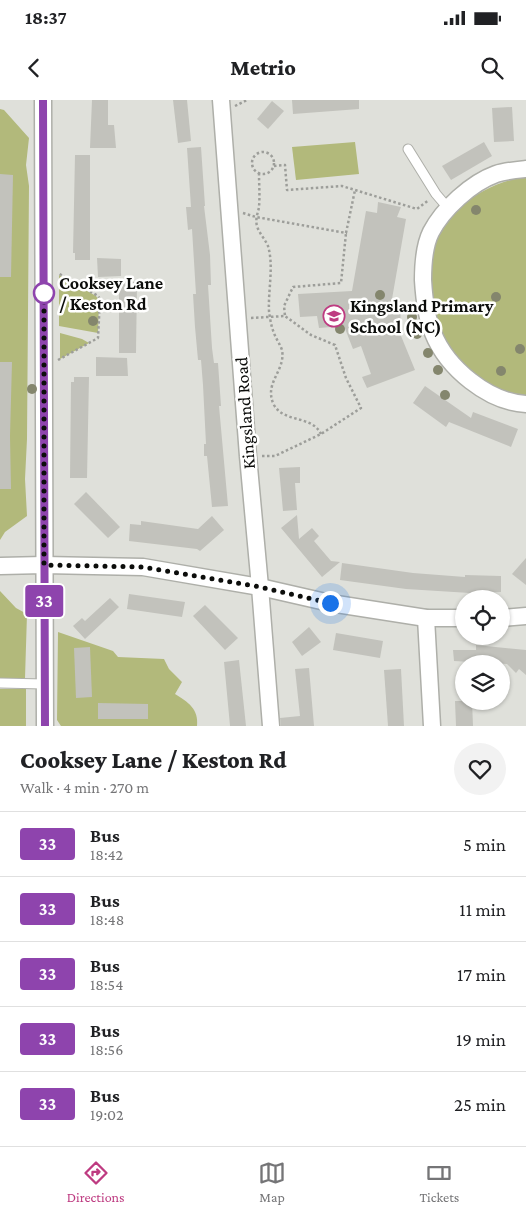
<!DOCTYPE html>
<html lang="en">
<head>
<meta charset="utf-8">
<style>
	body { margin:0; font-family:"Crimson Pro",serif; background:#f2f2f2; color:#202124; height:100vh; display:flex; flex-direction:column; font-size:19px; white-space:nowrap }
	* { box-sizing:border-box; margin:0 }
	p { font-size:16px; color:#757577 }
	.icon { flex:none; width:28px; height:28px; fill:none; stroke:currentColor; stroke-width:2; stroke-linecap:round; stroke-linejoin:round }
	.map { position:relative; height:626px; overflow:hidden }
	.panel { display:flex; flex-direction:column; background:#fff; flex:1 }
	.panel>* { flex:none }
	.badge { padding:0 10px; border-radius:4px; font-size:18px; line-height:32px }
	.controls { position:absolute; left:455px; top:490px; display:grid; gap:10px }
	.controls a { display:grid; place-items:center; width:55px; height:55px; border-radius:50%; background:#fff; box-shadow:0 1px 4px #0004; font-size:25px }
	.you { position:absolute; width:25px; height:25px; margin:-12px; border:4px solid #fff; border-radius:50%; background:#1a73e8; box-shadow:0 0 0 8px #1a73e833 }
	.map>.badge { position:absolute; translate:-50% -50%; box-shadow:0 0 0 2px #fff }
	.round { display:grid; place-items:center; flex:none; width:52px; height:52px; border-radius:26px; background:#f2f2f2 }
	.overview { display:flex; align-items:center; justify-content:space-between; height:85px; padding:0 20px }
	h1 { font-size:24px; font-weight:800; line-height:38px }
	ul { padding:0; list-style:none }
	li { display:flex; align-items:center; gap:15px; height:65px; padding:0 20px; border-top:1px solid #e0e0e0 }
	li div { flex:1 }
	li b { display:block; font-size:19px }
	li em { font-style:normal }
	li .badge { min-width:55px; font-weight:700; text-align:center }
	.status { display:flex; justify-content:space-between; align-items:center; height:35px; padding:0 25px; background:#fff; direction:ltr }
	.status svg { height:14px; fill:currentColor }
	header { display:flex; justify-content:space-between; align-items:center; height:65px; padding:0 20px; background:#fff; font-size:22px; font-weight:800 }
	.menu { display:flex; justify-content:space-around; align-items:center; height:70px; border-top:1px solid #e0e0e0; background:#fff; font-size:14px; color:#757577 }
	.menu a { display:grid; justify-items:center; gap:2px }
	.menu .selected { color:#be3b81 }
	.map>svg:first-child { display:block }
	.green { fill:#b2b97b }
	.building { fill:#c2c2bc }
	.lines { fill:none; stroke-linecap:round; stroke-linejoin:round }
	.service-casing { stroke:#aeafa9; stroke-width:11 }
	.minor-casing { stroke:#aeafa9; stroke-width:19 }
	.path { stroke:#9d9e9a; stroke-width:2.5; stroke-dasharray:2.5 2.5; stroke-linecap:butt }
	.service { stroke:#fff; stroke-width:9 }
	.minor { stroke:#fff; stroke-width:16 }
	.tree { fill:#84866d }
	.line-casing { stroke:#fff; stroke-width:11 }
	.line { stroke:#8e44ad; stroke-width:8 }
	.walk { stroke:#0c0d0b; stroke-width:5; stroke-dasharray:0 9 }
	.stop-dot { fill:#fff; stroke:#8e44ad; stroke-width:2.5 }
	.labels { text-anchor:middle; stroke-width:5; stroke-linejoin:round; paint-order:stroke }
	.stop-label { font-size:18px; font-weight:bold; fill:#0c0d0b; stroke:#fffffe; text-anchor:start }
	.poi-label { font-size:18px; font-weight:bold; fill:#0c0d0b; stroke:#fffffe; text-anchor:start }
	.street-label { font-size:18px; fill:#0c0d0b; stroke:#fffffe }
</style>
</head>
<body>
<div class="status"><b>18:37</b><svg viewBox="0 0 49 12"><path d="M0 12V9h3v3zM5 12V6h3v6zM10 12V3h3v9zM15 12V0h3v12zM26 1h20v11H26zM47 4h2v5h-2z"/></svg></div>
<header><svg class="icon" aria-label="back" viewBox="0 0 24 24"><path d="M15 5l-7 7 7 7"/></svg>Metrio<svg class="icon" aria-label="search" viewBox="0 0 24 24"><circle cx="10" cy="10" r="6"/><path d="M15 15l6 6"/></svg></header>
<div class="map">
<svg width="526" height="626" viewBox="0 0 526 626">
	<rect width="100%" height="100%" fill="#dfe0da"/>
	<g class="green">
		<path d="M0,9L4,10L29,38L26,65L29,86L27,339L25,379L27,416L5,432L0,440Z"/>
		<path d="M355,42L359,74L296,80L292,47Z"/>
		<path d="M522,77H526V298C506,292 488,286 471,274C458,264 437,237 433,222C431,214 432,204 431,195C431,185 428,171 430,161C438,114 479,86 522,77Z"/>
		<path d="M59,175L96,196L99,201L98,233L59,226Z"/>
		<path d="M60,233L82,239L89,243L60,259Z"/>
		<path d="M0,491L16,508L27,514L25,578L0,579Z"/>
		<path d="M58,532L113,551L118,557L164,559L169,569L182,582L175,594C188,602 199,609 197,626H61L57,620Z"/>
		<rect x="0" y="589" width="26" height="37"/>
	</g>
	<g class="building">
		<path d="M92,0H108V25H114L116,48H90Z"/>
		<path d="M173,0H187L191,41L178,43Z"/>
		<path d="M292,0H359V9L293,14Z"/>
		<path d="M272,1L284,11L268,29L257,19Z"/>
		<path d="M512,7L514,41L494,42L492,8Z"/>
		<path d="M484,42L492,56L451,80L442,66Z"/>
		<path d="M201,47L205,106H204L210,155L211,185H208L212,248L214,263H218L221,306H219L228,406L212,407L207,356H204V344H206L203,285L201,260H198L195,227L193,194H196L192,129L188,130L186,107H191L187,48Z"/>
		<path d="M75,55H90V160H75V153H73Z"/>
		<path d="M0,74L13,75L11,177H0Z"/>
		<path d="M378,102L401,107L397,117L406,119L392,199L400,201L401,231H399L415,270L367,288L362,277L371,274L361,246L353,249L344,226L319,228L317,216L300,217L298,194L352,191L366,111L377,113Z"/>
		<path d="M97,158L121,159V176L98,177Z"/>
		<path d="M119,182H137L136,253H119Z"/>
		<path d="M96,257L127,258L128,276H96Z"/>
		<path d="M0,262H12L10,336L11,389H0Z"/>
		<path d="M74,277H89L87,378H70L71,282H74Z"/>
		<path d="M425,286L471,318L473,312L518,329L511,347L449,322L446,327L413,303Z"/>
		<path d="M300,367V383H295L297,410L283,411L279,368Z"/>
		<path d="M86,392L120,427L108,438L74,404Z"/>
		<path d="M297,415L299,439L312,428L319,436L314,441L331,461L340,462L322,477L281,428Z"/>
		<path d="M212,416L224,430L200,451L197,449L129,441L130,424L141,425V421L198,429Z"/>
		<path d="M526,458V485L512,474Z"/>
		<path d="M342,463L413,473L465,477V475L501,476V492L470,493L406,489L340,480Z"/>
		<path d="M129,494L185,502L182,517L127,509Z"/>
		<path d="M110,498L119,507L85,539L73,526L82,518L85,521Z"/>
		<path d="M205,505L238,538L225,550L193,516Z"/>
		<path d="M309,527L321,542L302,556L292,542Z"/>
		<path d="M336,533L383,541L380,558L333,550Z"/>
		<path d="M476,545L526,550V575L519,569L516,573L507,564L454,561L453,550H476Z"/>
		<path d="M90,547L92,597L76,598L74,548Z"/>
		<path d="M239,560L246,626H230L224,562Z"/>
		<path d="M309,568L314,626H281L280,618L300,616L295,569Z"/>
		<path d="M401,569L404,626H388L384,570Z"/>
		<path d="M455,601H472L473,626H456Z"/>
		<path d="M98,603L148,604V619H98Z"/>
	</g>
	<g class="lines">
		<g class="service-casing">
			<g id="service">
				<path d="M408,49L436,94L448,108"/>
				<path d="M0,583L44,584"/>
			</g>
		</g>
		<g class="minor-casing">
			<g id="minor">
				<path d="M43,0L45,626"/>
				<path d="M221,0L248,356L260,487L271,626"/>
				<path d="M526,69C516,70 505,71 496,74C471,83 443,109 431,132C424,146 423,164 423,180C424,197 426,217 433,233C447,268 488,302 526,304"/>
				<path d="M0,466L44,465L143,467L260,487L330,503L426,518H464"/>
				<path d="M426,518L432,626"/>
				<path d="M501,518L526,516"/>
			</g>
		</g>
		<g class="path">
			<path d="M235,6L247,0"/>
			<circle cx="263" cy="63" r="11"/>
			<path d="M274,66L285,65L287,90L342,86L417,109L429,100"/>
			<path d="M259,73C259,84 260,96 259,107C258,113 255,119 257,126C259,133 265,139 268,146C274,166 268,190 269,211C270,218 271,226 274,233C276,239 280,244 282,250C286,271 263,283 274,305C284,323 312,315 321,334"/>
			<path d="M243,113L256,117L346,133L355,90"/>
			<path d="M251,218L285,216L284,206L293,187L341,183L346,133"/>
			<path d="M58,260L98,238L100,199L98,196L58,173"/>
			<path d="M262,356H275L321,334L361,308L346,278L335,245L311,235L285,216"/>
		</g>
		<use href="#service" class="service"/>
		<use href="#minor" class="minor"/>
	</g>
	<g class="tree">
		<circle cx="476" cy="110" r="5"/>
		<circle cx="380" cy="195" r="5"/>
		<circle cx="496" cy="197" r="5"/>
		<circle cx="412" cy="217" r="5"/>
		<circle cx="93" cy="221" r="5"/>
		<circle cx="340" cy="229" r="5"/>
		<circle cx="417" cy="234" r="5"/>
		<circle cx="520" cy="249" r="5"/>
		<circle cx="428" cy="253" r="5"/>
		<circle cx="438" cy="270" r="5"/>
		<circle cx="501" cy="271" r="5"/>
		<circle cx="32" cy="289" r="5"/>
		<circle cx="445" cy="295" r="5"/>
	</g>
	<g class="lines">
		<g class="line-casing">
			<path id="line" d="M43,0L45,626"/>
		</g>
		<use href="#line" class="line"/>
		<path class="walk" d="M44,193V465L143,467L260,487L330,503"/>
	</g>
	<defs>
		<g id="school-ring" transform="scale(1.125)"><circle r="9.5" fill="#fffffe" stroke="#be3b81" stroke-width="1.5"/><path d="M0-5L7-2L0 1L-7-2ZM-4 1L0 2.5L4 1V4Q0 6-4 4Z" fill="#be3b81"/></g>
	</defs>
	<g fill-rule="evenodd">
		<use href="#school-ring" x="334" y="216"/>
	</g>
	<circle class="stop-dot" cx="44" cy="193" r="10"/>
	<g class="labels">
		<g class="stop-label">
			<text x="59" y="189">Cooksey Lane<tspan x="59" dy="21">/ Keston Rd</tspan></text>
		</g>
		<g class="poi-label">
			<text x="350" y="212">Kingsland Primary<tspan x="350" dy="21">School (NC)</tspan></text>
		</g>
		<g class="street-label">
			<text transform="translate(245 313) rotate(-94)" y="6">Kingsland Road</text>
		</g>
	</g>
</svg>
<div class="controls">
<a><svg class="icon" aria-label="locate" viewBox="0 0 24 24"><circle cx="12" cy="12" r="6"/><path d="M12 2v4M12 18v4M2 12h4M18 12h4"/></svg></a>
<a><svg class="icon" aria-label="layers" viewBox="0 0 24 24"><path d="M12 4l9 5-9 5-9-5zM3 14l9 5 9-5"/></svg></a>
</div>
<div class="you" style="left:330px;top:503px"></div>
<b class="badge" style="left:44px;top:501px;background:#8e44ad;color:#fff">33</b>
</div>
<section class="panel">
<div class="overview"><div><h1>Cooksey Lane / Keston Rd</h1><p>Walk · 4 min · 270 m</p></div><a class="round"><svg class="icon" aria-label="heart" viewBox="0 0 24 24"><path d="M12 20l-8-8c-3-5 5-10 8-4 3-6 11-1 8 4z"/></svg></a></div>
<ul>
<li><span class="badge" style="background:#8e44ad;color:#fff">33</span><div><b>Bus</b><p>18:42</p></div><em>5 min</em></li>
<li><span class="badge" style="background:#8e44ad;color:#fff">33</span><div><b>Bus</b><p>18:48</p></div><em>11 min</em></li>
<li><span class="badge" style="background:#8e44ad;color:#fff">33</span><div><b>Bus</b><p>18:54</p></div><em>17 min</em></li>
<li><span class="badge" style="background:#8e44ad;color:#fff">33</span><div><b>Bus</b><p>18:56</p></div><em>19 min</em></li>
<li><span class="badge" style="background:#8e44ad;color:#fff">33</span><div><b>Bus</b><p>19:02</p></div><em>25 min</em></li>
</ul>
</section>
<nav class="menu">
<a class="selected"><svg class="icon" aria-label="directions" viewBox="0 0 24 24"><path d="M12 3l9 9-9 9-9-9zM9 14v-3h6M13 9l2 2-2 2"/></svg>Directions</a>
<a><svg class="icon" aria-label="map" viewBox="0 0 24 24"><path d="M3 6l6-2 6 2 6-2v14l-6 2-6-2-6 2zM9 4v14M15 6v14"/></svg>Map</a>
<a><svg class="icon" aria-label="tickets" viewBox="0 0 24 24"><path d="M3 7h18v10H3zM15 7v10"/></svg>Tickets</a>
</nav>
</body>
</html>
